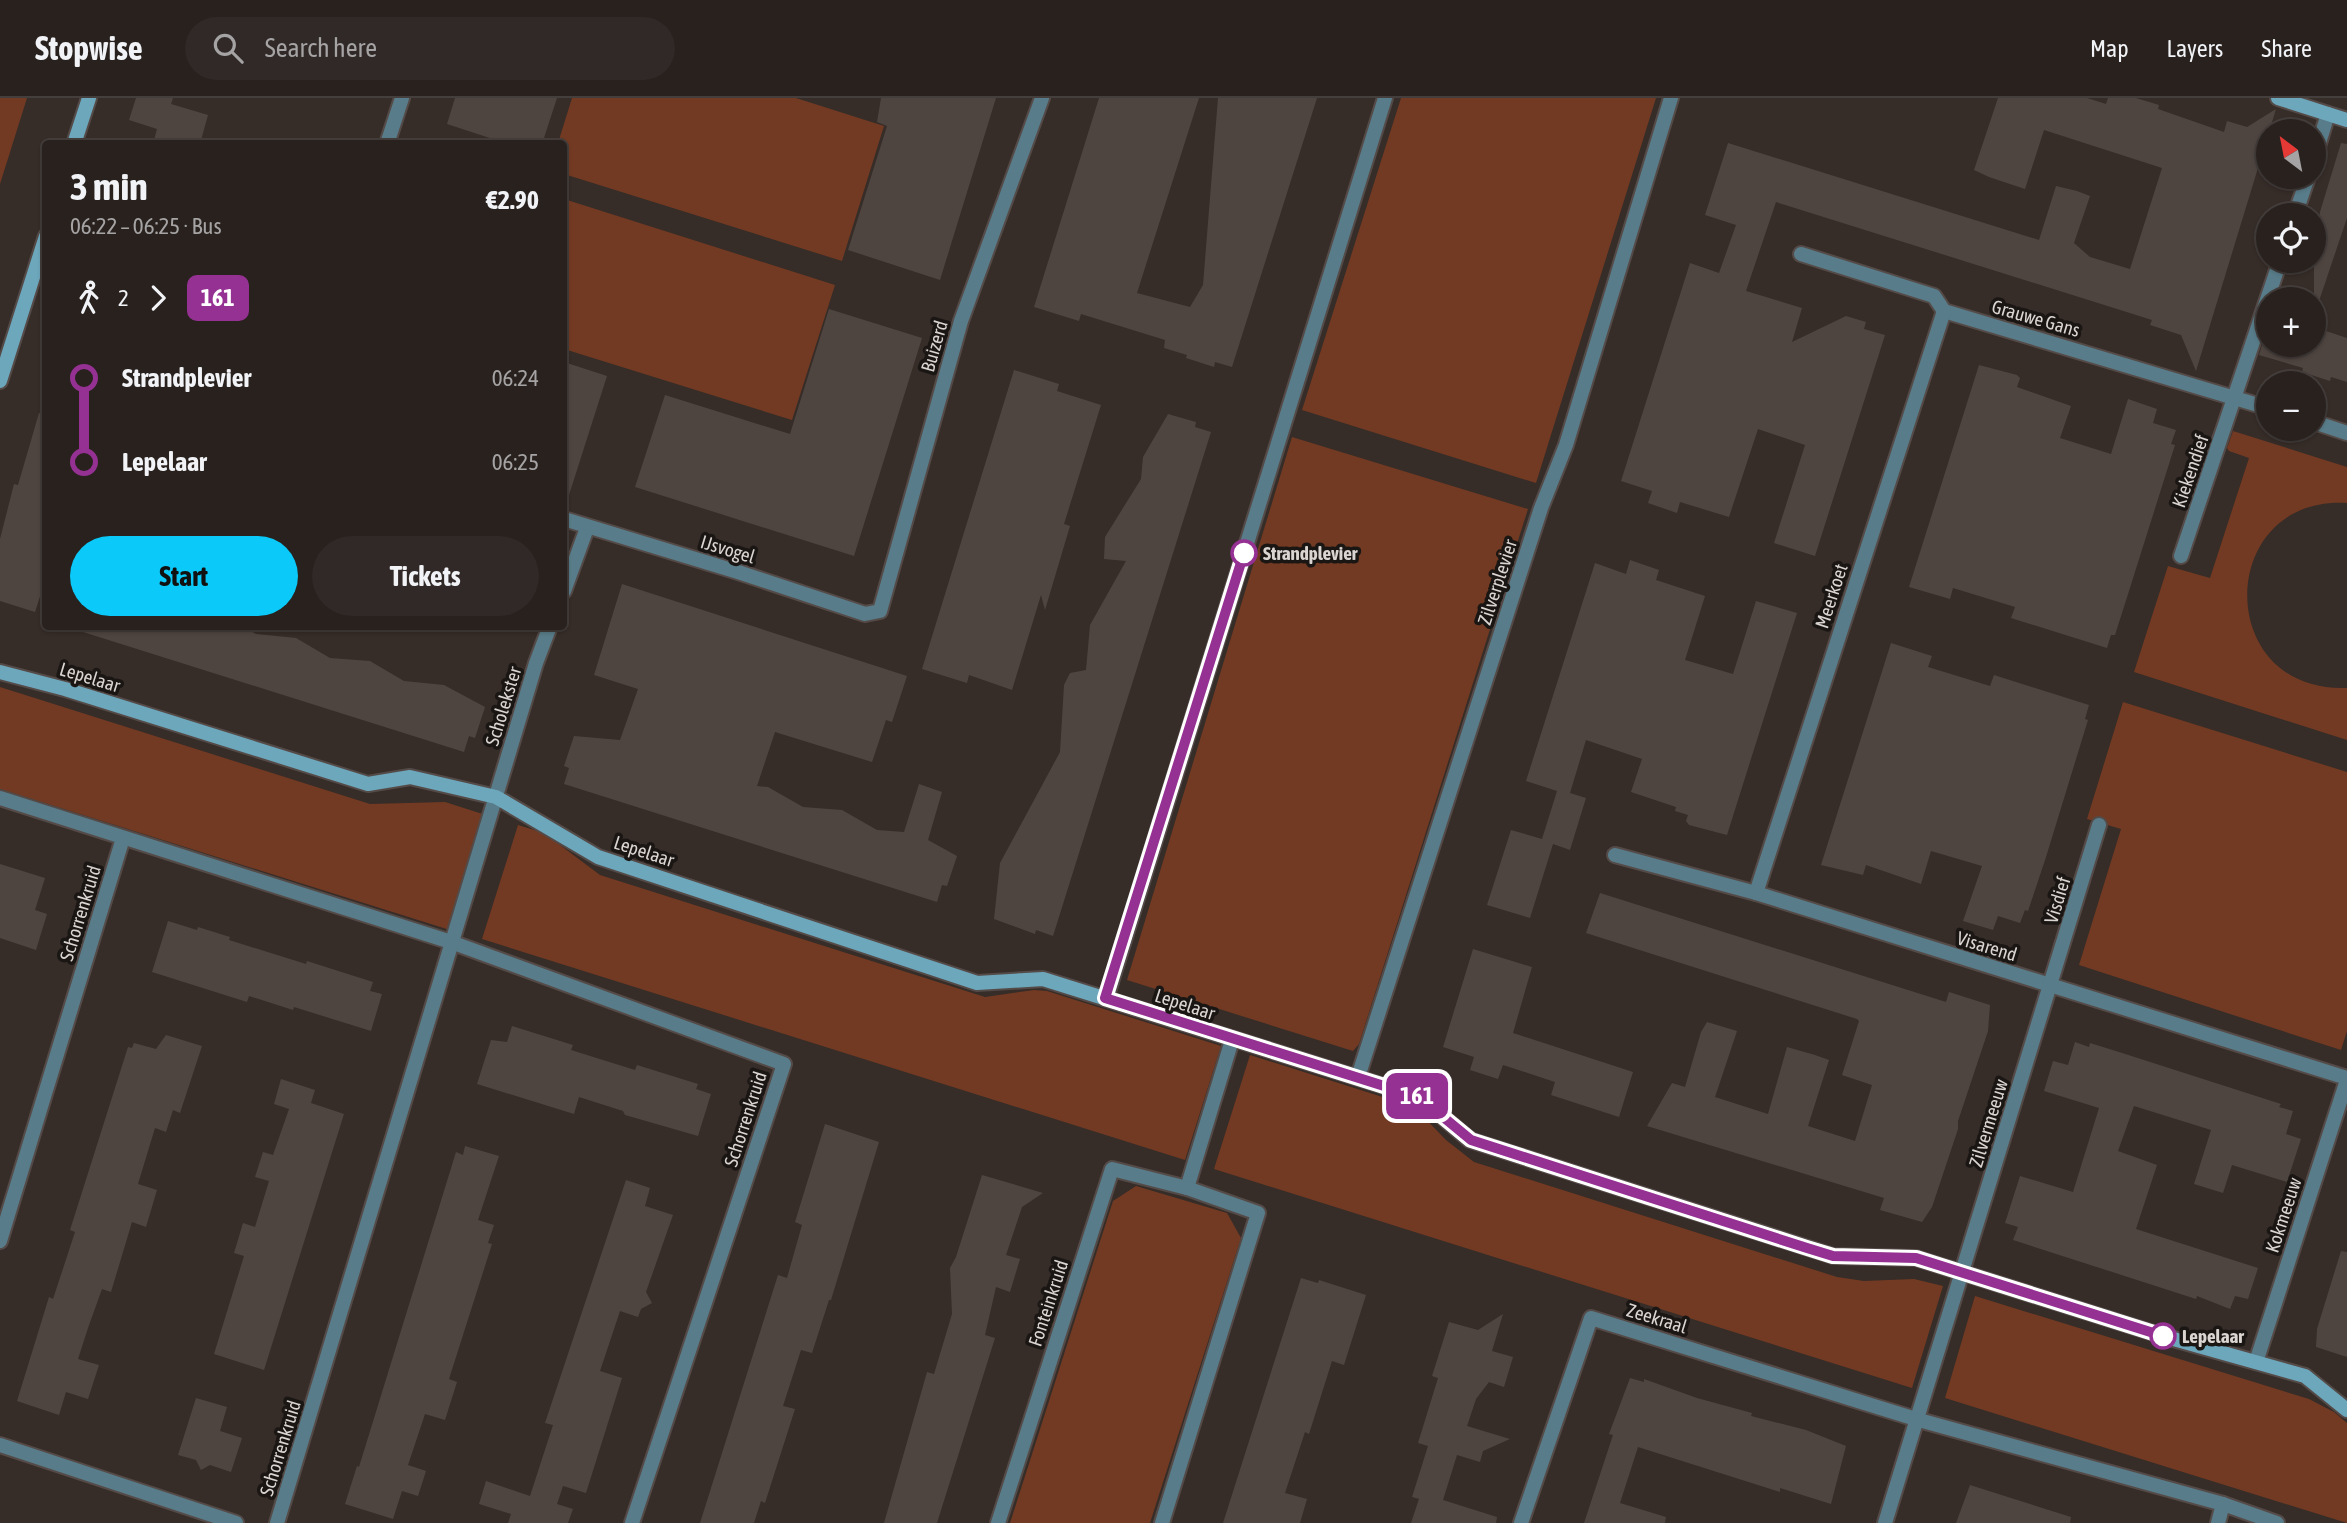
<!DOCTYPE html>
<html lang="en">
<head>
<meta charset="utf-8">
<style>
	body { margin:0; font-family:"Asap Condensed",sans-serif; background:#302927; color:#f1f3f6; height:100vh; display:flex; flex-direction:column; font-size:26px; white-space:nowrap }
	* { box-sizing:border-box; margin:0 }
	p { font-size:23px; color:#a5a3a4 }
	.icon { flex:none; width:38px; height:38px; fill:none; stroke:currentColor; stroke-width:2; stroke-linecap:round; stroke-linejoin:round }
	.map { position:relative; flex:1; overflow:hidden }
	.drawer { position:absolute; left:42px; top:42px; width:525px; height:490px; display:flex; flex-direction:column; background:#28211e; border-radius:7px; box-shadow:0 2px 5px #0004,0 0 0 2px #443e3c }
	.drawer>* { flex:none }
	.badge { padding:0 14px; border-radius:10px; font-size:24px; line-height:46px }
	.needle { width:46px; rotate:328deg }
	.buttons { position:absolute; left:2256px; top:21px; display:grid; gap:14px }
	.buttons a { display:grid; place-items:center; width:70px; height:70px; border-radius:50%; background:#28211e; box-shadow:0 2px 5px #0004,0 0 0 2px #443e3c; font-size:35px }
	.map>.badge { position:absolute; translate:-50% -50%; box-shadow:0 0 0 4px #fff }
	.legs { display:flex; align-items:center; gap:10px; height:77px; padding:0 28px; font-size:23px }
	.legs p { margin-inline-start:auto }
	.overview { display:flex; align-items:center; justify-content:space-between; height:119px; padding:0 28px }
	h1 { font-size:38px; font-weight:700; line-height:52px }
	.button { display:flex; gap:14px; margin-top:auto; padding:14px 28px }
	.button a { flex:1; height:80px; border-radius:42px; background:#0bcafa; color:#111; font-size:28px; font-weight:700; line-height:80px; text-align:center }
	.button a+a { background:#302927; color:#f1f3f6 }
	ul { padding:0 28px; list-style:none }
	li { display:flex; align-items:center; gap:24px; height:84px; font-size:26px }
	li i { display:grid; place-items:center; width:10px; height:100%; margin:0 9px; background:currentColor }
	li i::after { content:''; width:18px; height:18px; margin:-9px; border:5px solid; border-radius:50%; background:#28211e }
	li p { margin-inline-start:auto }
	li:first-child i { background:linear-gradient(#0000 50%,currentColor 0) }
	li:last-child i { background:linear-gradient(currentColor 50%,#0000 0) }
	header { display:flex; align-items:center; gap:42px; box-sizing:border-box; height:98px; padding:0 35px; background:#28211e; border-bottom:2px solid #443e3c }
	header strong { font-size:33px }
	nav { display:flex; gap:38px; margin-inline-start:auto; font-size:24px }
	.search { width:490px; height:63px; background:#302927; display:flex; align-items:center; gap:18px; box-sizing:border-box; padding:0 24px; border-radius:38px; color:#a5a3a4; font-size:26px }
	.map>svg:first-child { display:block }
	.green { fill:#723a22 }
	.building { fill:#4f4540 }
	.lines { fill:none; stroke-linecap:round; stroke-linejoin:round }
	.street-casing { stroke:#544a47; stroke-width:18 }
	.secondary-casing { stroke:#544a47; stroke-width:18 }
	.street { stroke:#587c89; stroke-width:14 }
	.secondary { stroke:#6da7bc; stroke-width:14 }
	.line-1-casing { stroke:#fff; stroke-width:16 }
	.line-1 { stroke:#953192; stroke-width:10 }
	.stop-1-dot { fill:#fff; stroke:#953192; stroke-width:3.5 }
	.labels { text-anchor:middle; stroke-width:7; stroke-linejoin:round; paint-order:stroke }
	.street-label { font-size:19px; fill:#dbd5d2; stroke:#1a1614 }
	.stop-label { font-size:19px; font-weight:bold; fill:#dbd5d2; stroke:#1a1614; text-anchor:start }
</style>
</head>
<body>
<header>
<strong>Stopwise</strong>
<div class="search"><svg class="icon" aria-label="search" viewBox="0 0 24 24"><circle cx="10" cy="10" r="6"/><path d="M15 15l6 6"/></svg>Search here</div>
<nav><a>Map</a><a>Layers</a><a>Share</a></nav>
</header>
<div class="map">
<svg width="2347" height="1425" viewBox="0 0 2347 1425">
	<rect width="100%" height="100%" fill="#362c28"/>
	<g class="green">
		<path d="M0,0H27L0,86Z"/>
		<path d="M572,0H796L884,28L842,163L564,76V46L558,45Z"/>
		<path d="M1401,0H1656L1536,385L1302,312Z"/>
		<path d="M564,101L835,187L792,322L564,251Z"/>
		<path d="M2233,333L2347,369V405C2216,397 2212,595 2347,590V642L2134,574L2168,468L2210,480L2249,360L2229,353L2227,350Z"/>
		<path d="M1292,339L1528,411L1359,946L1353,953L1127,882Z"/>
		<path d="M0,589L370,706L445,704L489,718L453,833L0,691Z"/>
		<path d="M2123,604L2347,674V933L2341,952L2079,867L2121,731L2087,721Z"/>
		<path d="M518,727L544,735L600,777L985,899L1034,892L1047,893L1221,948L1185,1062L482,841Z"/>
		<path d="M1250,957L1414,1009L1446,1042L1474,1064L1837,1179L1864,1183L1914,1181L1943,1188L1912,1290L1214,1071Z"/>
		<path d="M1136,1088L1227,1115L1241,1140L1150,1425H1010L1113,1103Z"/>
		<path d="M1975,1198L2309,1301L2334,1314L2347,1325V1425L1945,1300Z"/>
	</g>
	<g class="building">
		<path d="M136,0H173L171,6L208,17L200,46H153L157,31L129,22Z"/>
		<path d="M455,0H557L542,46H508L447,26Z"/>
		<path d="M881,0H996L940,182L848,152L887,28L877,24Z"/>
		<path d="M1099,0H1199L1137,195L1190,209L1203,187L1218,0H1317L1232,269L1215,264L1214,269L1186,260L1187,257L1164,250L1165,242L1081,216L1079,223L1034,209Z"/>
		<path d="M1998,0H2087L2106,6L2108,0H2136L2159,7L2158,11L2224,34L2227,23L2247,29L2276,11L2196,273L2181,237L2150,227L2152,222L1776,104L1746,193L1802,210L1792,244L1846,218L1866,224L1864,231L1885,237L1815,458L1774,445L1805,347L1758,331L1729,419L1680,404L1677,415L1648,405L1652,393L1621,383L1690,165L1719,175L1736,127L1705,117L1728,45L2039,142L2056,88L2077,93L2090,98L2074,145L2090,159L2130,171L2162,70L2044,32L2025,91L1989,79L1974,72Z"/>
		<path d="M2341,45L2347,46V120L2318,206L2314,205V145L2320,114Z"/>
		<path d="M829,211L922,240L854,458L635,389L665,297L790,336Z"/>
		<path d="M2314,229L2347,240V284L2331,279L2330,283L2302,274L2303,270L2259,257L2262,247H2314Z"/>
		<path d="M564,264L607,278L569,397L564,396Z"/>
		<path d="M1979,267L2017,277L2020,280L2017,289L2071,308L2060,340L2111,356L2128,301L2157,311L2153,325L2176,332L2171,346L2175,347L2129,493L2115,537H2111L2107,550L2011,520L2015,509L1953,490L1950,501L1909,489Z"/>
		<path d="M1014,272L1059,286L1057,293L1101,307L1064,426L1070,428L1045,512L1041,497L1012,592L969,577L967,585L922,571Z"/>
		<path d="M39,315L46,316V480L35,514L0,503V441L14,386L18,387Z"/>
		<path d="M1168,316L1196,324L1195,329L1211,334L1053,838L1036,832L1035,836L994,821L1000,765L1060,654L1064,587L1070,575L1086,572L1090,527L1126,463L1104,461L1105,439L1141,381L1143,359Z"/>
		<path d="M1630,462L1659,472L1656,482L1705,498L1685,562L1733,576L1756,503L1797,515L1727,737L1689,727L1686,723L1688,717L1675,713L1676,709L1631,694L1642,661L1586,642L1570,695L1586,700L1570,752L1553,746L1530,820L1487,807L1511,732L1542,741L1557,693L1526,683L1595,465L1626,476Z"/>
		<path d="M622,486L907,578L892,624L886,622L872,664L775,634L757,688L768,689L803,709L842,712L877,732L904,734L919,686L942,694L928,742L957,758L947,788L942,787L937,804L564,686L569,670L564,668L574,638L620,642L638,591L594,577Z"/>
		<path d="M84,528H242L256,536L296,540L330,560L370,563L404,583L444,587L485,609L475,640L469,638L464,654L83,534Z"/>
		<path d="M1891,545L1932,558L1928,569L1990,588L1994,577L2089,607L2085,621L2088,622L2046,759L2028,813L2025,812L2020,825L1998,818L1993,832L1963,823L1982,768L1931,753L1921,786L1866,767L1863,777L1821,767Z"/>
		<path d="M0,766L45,780L35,812L47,816L36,852L0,840Z"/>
		<path d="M1600,795L1946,904L1949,894L1990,907L1988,933L1958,1023V1031L1932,1109L1922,1124L1880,1112L1884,1100L1647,1028L1672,985L1685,989L1701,934L1707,924L1737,933L1715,999L1768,1016L1787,949L1815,957L1829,962L1808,1028L1855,1043L1872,987L1842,977L1859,923L1857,921L1586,835Z"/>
		<path d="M168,823L197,832L198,829L230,839L229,842L306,866L307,863L373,884L370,893L382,896L371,933L294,909L293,912L249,898L247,904L152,874Z"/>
		<path d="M1473,851L1532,869L1513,935L1633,974L1619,1019L1551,997L1555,984L1503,967L1498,981L1470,972L1474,959L1443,949Z"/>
		<path d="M512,928L573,947L571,952L635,972L637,967L698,986L696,991L711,996L698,1038L625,1017L623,1013L579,999L574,1016L477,986L491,942L507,944Z"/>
		<path d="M166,937L202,948L180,1015L173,1012L166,1034L155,1030L138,1086L157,1092L146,1129L132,1124L111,1194L102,1191L88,1230L78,1261L99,1267L88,1301L66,1294L59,1317L17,1303L49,1199L53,1201L75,1134L70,1132L128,949L132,950L134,945L156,951Z"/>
		<path d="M2075,944L2089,949L2090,945L2119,954L2281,1006L2279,1009L2293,1013L2286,1036L2301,1041L2287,1084L2232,1067L2223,1095L2194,1086L2211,1032L2134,1008L2118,1053L2157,1067L2136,1131L2258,1170L2248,1201L2235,1198L2230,1211L2197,1198L2196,1201L2013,1142L2018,1129L2005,1125L2020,1078L2073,1094L2099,1010L2044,993L2053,963L2068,967Z"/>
		<path d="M281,981L315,992L311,1005L344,1016L264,1272L214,1256L244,1158L234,1155L243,1125L255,1129L269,1083L255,1079L263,1054L273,1057L289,1011L274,1006Z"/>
		<path d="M825,1026L879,1044L831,1202H829L812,1255L801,1252L783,1308L795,1311L765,1405L761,1403L754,1425H700L778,1177L787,1180L802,1127L795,1124Z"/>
		<path d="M465,1048L499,1058L478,1122L494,1127L488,1145L492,1146L449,1281L457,1284L445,1322L425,1316L408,1367L426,1373L418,1398L402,1393L393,1421L345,1406L357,1368L359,1369L456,1054L463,1057Z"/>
		<path d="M982,1077L1043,1095L1022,1109L1006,1157L1020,1161L1010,1194L996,1189L985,1237L995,1240L937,1425H884L927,1274L934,1276L952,1216L950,1170L956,1159Z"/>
		<path d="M626,1082L650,1090L645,1108L673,1117L646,1194L652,1205L641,1211L638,1219L620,1213L600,1273L622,1280L586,1395L563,1388L557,1406L573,1411L568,1425H508L511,1416L479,1406L486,1383L530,1398L553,1327L545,1325Z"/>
		<path d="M2341,1153L2347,1154V1259L2316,1249L2317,1231Z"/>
		<path d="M1301,1180L1318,1185L1319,1182L1366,1197L1344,1267L1332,1263L1309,1336L1305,1334L1285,1395L1307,1401L1300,1425H1223Z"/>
		<path d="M1503,1216L1492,1253L1513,1259L1504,1289L1489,1284L1476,1301L1467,1328L1510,1341L1483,1353L1480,1364L1457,1357L1443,1402L1497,1419L1496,1425H1411L1419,1401L1412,1399L1428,1348L1418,1345L1438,1280L1432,1278L1449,1224L1478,1232Z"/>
		<path d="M1630,1280L1644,1284V1281L1697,1300L1752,1315L1751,1318L1806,1332L1846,1348L1831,1406L1780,1390V1394L1638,1349L1620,1405L1666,1419L1665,1425H1584L1613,1337L1609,1336Z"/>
		<path d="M196,1300L227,1309L220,1333L242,1340L231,1374L210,1367L201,1372L196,1362L178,1357Z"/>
		<path d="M1970,1387L2071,1419L2070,1425H1956Z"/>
	</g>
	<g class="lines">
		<g class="street-casing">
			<g id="street">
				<path d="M387,46L402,0"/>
				<path d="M2314,61L2328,16"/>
				<path d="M2295,117L2308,79"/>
				<path d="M1801,156L1934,198L1944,213L2268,310"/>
				<path d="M2314,324L2347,335"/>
				<path d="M564,421L738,474L865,516L880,513L961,223L1042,0"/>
				<path d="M2181,458L2280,163"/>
				<path d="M564,493L587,430"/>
				<path d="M0,700L451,844L784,966L632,1425"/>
				<path d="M1615,757L1756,795L2347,980"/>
				<path d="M1756,795L1944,213"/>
				<path d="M1106,900L1385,0"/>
				<path d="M1358,979L1541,410L1566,347L1671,0"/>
				<path d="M1187,1090L1232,942"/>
				<path d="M0,1143L123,740"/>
				<path d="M2256,1264L2347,982"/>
				<path d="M0,1347L236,1425"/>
				<path d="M2223,1406L2277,1425"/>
				<path d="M277,1425L536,565L550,528"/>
				<path d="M998,1425L1112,1071L1187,1090L1258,1115L1162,1425"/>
				<path d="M1521,1425L1591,1220L1919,1322L2223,1406L2218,1425"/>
				<path d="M1885,1425L2099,727"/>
			</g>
		</g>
		<g class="secondary-casing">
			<g id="secondary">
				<path d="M2278,0L2347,22"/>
				<path d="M74,46L89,0"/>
				<path d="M0,283L46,138"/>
				<path d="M0,574L65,591L368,686L410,679L496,699L598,759L977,885L1043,881L1419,999L1470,1042L1833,1158L1916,1160L2163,1238L2305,1278L2347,1312"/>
			</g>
		</g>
		<use href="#street" class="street"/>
		<use href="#secondary" class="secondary"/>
	</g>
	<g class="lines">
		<g class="line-1-casing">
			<path id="line-1" d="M1244,455L1105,900L1419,999L1471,1042L1807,1150L1833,1158L1916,1160L2163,1238"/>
		</g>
		<use href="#line-1" class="line-1"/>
	</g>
	<g class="stop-1-dot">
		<circle cx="1244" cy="455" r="12"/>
		<circle cx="2163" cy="1238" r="12"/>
	</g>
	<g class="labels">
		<g class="street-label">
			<text transform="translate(2036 220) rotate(16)" y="7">Grauwe Gans</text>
			<text transform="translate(934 248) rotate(-74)" y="7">Buizerd</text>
			<text transform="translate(2190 373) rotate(-71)" y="7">Kiekendief</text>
			<text transform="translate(728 451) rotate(17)" y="7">IJsvogel</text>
			<text transform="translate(1497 484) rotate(-72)" y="7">Zilverplevier</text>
			<text transform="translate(1831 498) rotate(-72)" y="7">Meerkoet</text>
			<text transform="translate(90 579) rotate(17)" y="7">Lepelaar</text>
			<text transform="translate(503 608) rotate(-73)" y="7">Scholekster</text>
			<text transform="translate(644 753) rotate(18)" y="7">Lepelaar</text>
			<text transform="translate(2057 802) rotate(-73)" y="7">Visdief</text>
			<text transform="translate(80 815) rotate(-73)" y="7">Schorrenkruid</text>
			<text transform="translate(1987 848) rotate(17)" y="7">Visarend</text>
			<text transform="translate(1185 906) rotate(18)" y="7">Lepelaar</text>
			<text transform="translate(745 1021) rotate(-72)" y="7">Schorrenkruid</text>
			<text transform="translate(1988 1025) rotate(-73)" y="7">Zilvermeeuw</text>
			<text transform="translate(2283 1117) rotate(-72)" y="7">Kokmeeuw</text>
			<text transform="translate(1048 1205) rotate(-72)" y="7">Fonteinkruid</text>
			<text transform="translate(1657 1220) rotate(17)" y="7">Zeekraal</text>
			<text transform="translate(280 1350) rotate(-73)" y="7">Schorrenkruid</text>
		</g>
		<g class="stop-label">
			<text x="1263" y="462">Strandplevier</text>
			<text x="2182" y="1245">Lepelaar</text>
		</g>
	</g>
</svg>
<div class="buttons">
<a><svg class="needle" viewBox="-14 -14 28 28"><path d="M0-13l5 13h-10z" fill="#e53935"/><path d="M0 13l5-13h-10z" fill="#a5a3a4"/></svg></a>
<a><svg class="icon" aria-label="locate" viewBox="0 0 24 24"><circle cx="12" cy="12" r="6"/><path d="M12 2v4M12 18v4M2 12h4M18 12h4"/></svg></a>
<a>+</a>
<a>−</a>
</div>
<b class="badge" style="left:1417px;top:998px;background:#953192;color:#fff">161</b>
<section class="drawer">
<div class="overview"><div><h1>3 min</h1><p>06:22 – 06:25 · Bus</p></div><b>€2.90</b></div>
<div class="legs"><svg class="icon" aria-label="walk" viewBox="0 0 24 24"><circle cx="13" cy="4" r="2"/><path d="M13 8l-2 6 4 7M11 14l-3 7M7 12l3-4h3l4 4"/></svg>2<svg class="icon" aria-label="forward" viewBox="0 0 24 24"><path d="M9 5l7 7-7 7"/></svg><b class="badge" style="background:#953192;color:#fff">161</b></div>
<ul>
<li><i style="color:#953192"></i><b>Strandplevier</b><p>06:24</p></li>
<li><i style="color:#953192"></i><b>Lepelaar</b><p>06:25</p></li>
</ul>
<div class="button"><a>Start</a><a>Tickets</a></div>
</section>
</div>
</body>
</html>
